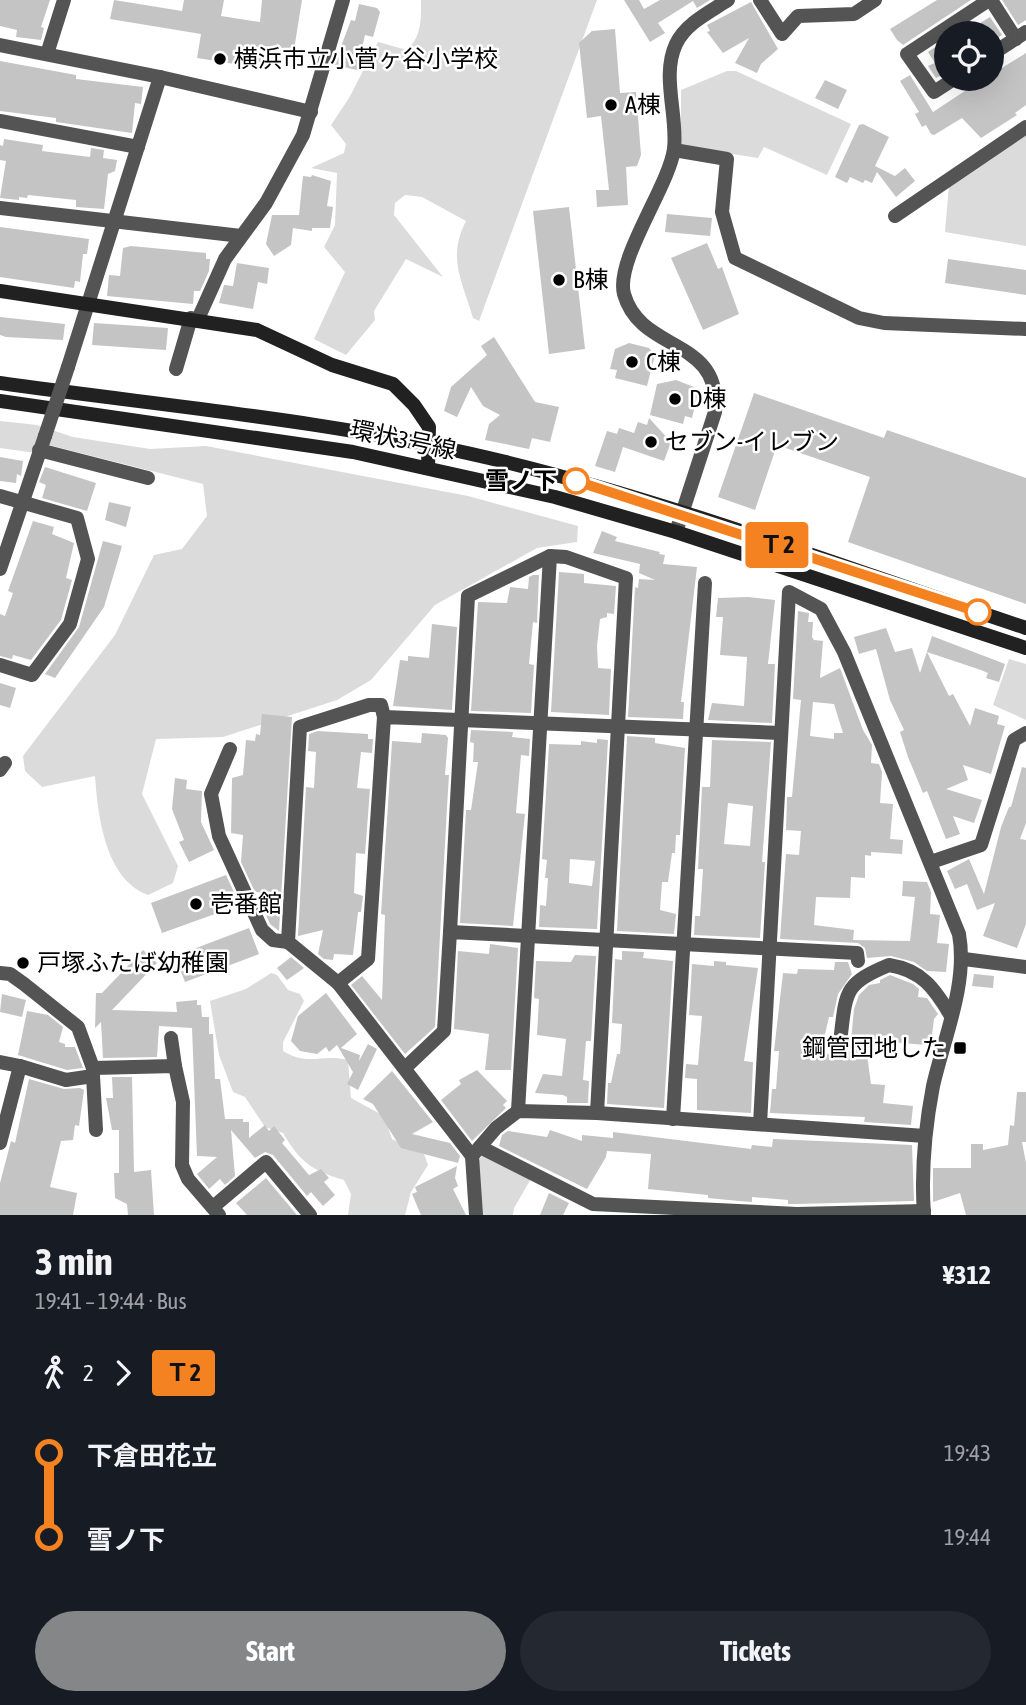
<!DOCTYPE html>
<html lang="en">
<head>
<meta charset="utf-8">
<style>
	body { margin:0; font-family:"Asap Condensed","Noto Sans JP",sans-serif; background:#242831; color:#f1f3f6; height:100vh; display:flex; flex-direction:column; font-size:26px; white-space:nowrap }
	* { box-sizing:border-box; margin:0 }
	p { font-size:23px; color:#9ea1a6 }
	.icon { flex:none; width:38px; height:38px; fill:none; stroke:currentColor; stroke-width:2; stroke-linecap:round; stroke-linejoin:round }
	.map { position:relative; height:1215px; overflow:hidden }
	.side { display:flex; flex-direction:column; background:#171b24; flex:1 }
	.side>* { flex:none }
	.badge { padding:0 14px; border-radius:5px; font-size:24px; line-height:46px }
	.tools { position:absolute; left:934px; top:21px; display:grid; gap:14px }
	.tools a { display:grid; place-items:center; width:70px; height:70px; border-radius:50%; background:#171b24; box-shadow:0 7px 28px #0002; font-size:35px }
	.map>.badge { position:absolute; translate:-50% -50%; box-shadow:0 0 0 4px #fff }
	.legs { display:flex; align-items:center; gap:10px; height:77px; padding:0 35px; font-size:23px }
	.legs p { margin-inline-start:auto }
	.headline { display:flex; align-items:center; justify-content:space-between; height:119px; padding:0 35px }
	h1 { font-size:38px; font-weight:700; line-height:52px }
	.primary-button { display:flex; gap:14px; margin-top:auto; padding:14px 35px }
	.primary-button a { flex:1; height:80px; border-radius:42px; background:#858687; color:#fff; font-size:28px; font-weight:700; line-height:80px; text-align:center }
	.primary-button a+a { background:#242831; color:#f1f3f6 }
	ul { padding:0 35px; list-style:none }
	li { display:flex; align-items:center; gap:24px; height:84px; font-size:26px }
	li i { display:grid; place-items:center; width:10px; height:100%; margin:0 9px; background:currentColor }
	li i::after { content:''; width:18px; height:18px; margin:-9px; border:5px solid; border-radius:50%; background:#171b24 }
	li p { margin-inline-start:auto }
	li:first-child i { background:linear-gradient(#0000 50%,currentColor 0) }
	li:last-child i { background:linear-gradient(currentColor 50%,#0000 0) }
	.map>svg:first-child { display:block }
	.green { fill:#dbdbdb }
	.building { fill:#c4c4c4; fill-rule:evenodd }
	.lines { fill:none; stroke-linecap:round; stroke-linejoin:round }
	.street { stroke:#545454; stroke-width:14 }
	.secondary { stroke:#212121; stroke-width:14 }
	.street-bridge { stroke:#545454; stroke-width:14 }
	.line-1-casing { stroke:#fff; stroke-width:16 }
	.line-1 { stroke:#f58220; stroke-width:10 }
	.poi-dot { fill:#000; stroke:#fff; stroke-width:2.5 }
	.stop-1-dot { fill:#fff; stroke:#f58220; stroke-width:3.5 }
	.labels { text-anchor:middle; stroke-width:5; stroke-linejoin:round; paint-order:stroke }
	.poi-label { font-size:24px; fill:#000; stroke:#fff; text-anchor:start }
	.street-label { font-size:24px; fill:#000; stroke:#fff }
	.stop-label { font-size:24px; font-weight:bold; fill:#000; stroke:#fff; text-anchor:end }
</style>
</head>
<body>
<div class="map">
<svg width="1026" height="1215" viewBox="0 0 1026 1215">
	<rect width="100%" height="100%" fill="#fff"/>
	<g class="green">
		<path d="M421,0H597L479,321L473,318C462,280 447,258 466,221L422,197L405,195L395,203L394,215L443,277L406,259L374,311L375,320L346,355L314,339L345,272L324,247L335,225L337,173L311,168L344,153L346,144L331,125L349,98L378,42L407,50C422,36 421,19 421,0Z"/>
		<path d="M727,71H736L851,124L827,175L764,147L758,158L681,146V90Z"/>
		<path d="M1026,134V246L945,232L949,185Z"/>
		<path d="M0,421L37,425L73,437L150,449L206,446L468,496L578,526L577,542L537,548L435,605L371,680L337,700L223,737L156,739L142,794L178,866L173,883L148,895C105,879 98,816 95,776L42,787L25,771L23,756L115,635L154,555L182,549L207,516L203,484L41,443L36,453L0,448Z"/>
		<path d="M1009,659L1026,664V720L993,705Z"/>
		<path d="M271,973L277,975L288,990L300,994L304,1001L283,1042V1051C310,1067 321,1053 348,1060L351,1098L384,1116L392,1139L424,1154L428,1165L411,1192L405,1215H348L351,1194L344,1180C312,1171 300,1162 283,1133L265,1127L245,1097L233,1092L219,1055L210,1001L246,989Z"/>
		<path d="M483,1154L532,1177L514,1208L513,1215H480L476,1165Z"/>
	</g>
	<g class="building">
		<path d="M0,0H50L41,27L44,28L41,40L16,37L17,30L0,26Z"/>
		<path d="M114,0L182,11L184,0H224L221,16L260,22L262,0H302L293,56L281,53L278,65L242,59L241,65L197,58L201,34L110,19Z"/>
		<path d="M624,0H639L644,9L660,0H710L697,8L693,1L658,23L665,33L650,42Z"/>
		<path d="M937,0H971L903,45L897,40L890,29Z"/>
		<path d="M1002,0H1026V20L1018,25Z"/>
		<path d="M751,2L778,49L761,64L757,73L735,63L749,38L723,53L707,32L710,31L707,25Z"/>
		<path d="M359,4L377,8L380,12L373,37L365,35L357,70L334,65L351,20L355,21Z"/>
		<path d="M990,17L1002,35L992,41V33H956L966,26L969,30Z"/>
		<path d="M615,29L620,93L636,92L641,155L637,166L626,167L628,205L597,207L596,190H609L601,116L587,118L579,43L592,31Z"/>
		<path d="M947,39V72L936,78L928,66L935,63L928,52Z"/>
		<path d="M1026,53V105L1015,113L1017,115L981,138L962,118L934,135L931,134L926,125L922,127L915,114L919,112L900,81L910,75L933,112L983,79H992V74Z"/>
		<path d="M0,61L76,75V79L143,87L141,104L135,103L132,133L56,122V118L0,111Z"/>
		<path d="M825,80L847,90L838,109L815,98Z"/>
		<path d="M863,124L889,137L875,166L895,176L905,168L915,181L896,197L877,172L872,183L865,180L863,183L850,177L847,183L835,177L859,125Z"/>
		<path d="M4,139L43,145L42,151L90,157L91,148L104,150L103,158L117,160L115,171L108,174L104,209L76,207V200L28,195L27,198L19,197V200L0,198L6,161L0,160V145L3,146Z"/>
		<path d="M312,175L331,181L327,206L333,207L330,228H312V231L293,228L291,245L274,256L266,244L272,215H299L303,176L311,177Z"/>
		<path d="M569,207L585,349L549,354L533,211Z"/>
		<path d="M667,214L712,218L710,236L665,232Z"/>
		<path d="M0,227L89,239L87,254H83L80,282L75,281L74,288L0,277Z"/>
		<path d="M707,243L718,269L722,267L739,314L703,330L671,258Z"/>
		<path d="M131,246L206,253V259H210L209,271L200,291H194L193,304L107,296L109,275L120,276L123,248Z"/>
		<path d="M948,259L1026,270V295L945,283Z"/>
		<path d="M237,263L269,268L267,284L258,282L253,309L219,303L224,285L233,286Z"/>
		<path d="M0,317L65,324L63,340L6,337L0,335Z"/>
		<path d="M94,323L168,328L166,350L92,345Z"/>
		<path d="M494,337L535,402L559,407L550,442L532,438L529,449L485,440L489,424L500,415L483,406L471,387L457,417L444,411L451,387L487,355L481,346Z"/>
		<path d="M629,343L649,348L655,355L647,386L615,378L617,370L610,369L615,349Z"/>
		<path d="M676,380L699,389L692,418L685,416L683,424L650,415L657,384Z"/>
		<path d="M754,393L884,438L887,430L1026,478V604L848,542L870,477L777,445L755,510L718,497Z"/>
		<path d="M649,418L671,442L664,461L623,447L615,472L595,466L607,431L617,434L619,428L634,433L638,422L647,425Z"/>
		<path d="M0,457L23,461L21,476L17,474L16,483L0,481Z"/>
		<path d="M45,467L96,483L87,511L42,498L46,485L39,482Z"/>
		<path d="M109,502L131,507L126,527L105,520Z"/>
		<path d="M33,521L54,527L52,534L74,543L66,578L72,580L61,620L31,660L13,655L12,659L0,656V614L5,616L13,593L8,591Z"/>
		<path d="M602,531L617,537L615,541L660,552L659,554L665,555L663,564L697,567L681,702H684L683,719L628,717L635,587L638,588L639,579L655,580L639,573L640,564L593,553Z"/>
		<path d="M103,541L122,546L104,607L55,678L45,674L79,627Z"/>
		<path d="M559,572L584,574V583L616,586L614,614L607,613V617L600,619L597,646L598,668L611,669L609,715L551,712Z"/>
		<path d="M533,575H539L537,623L533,622L529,664L534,665L531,713L471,711L478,602L507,603L510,587L528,589L529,577Z"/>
		<path d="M748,597L775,600L768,664H775L772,723L708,720L712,703L744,706L747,657L720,655L723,617H716L718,598Z"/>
		<path d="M798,611L809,613L808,622H813L812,637L814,640L823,641L820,678L840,668L863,730L872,745L871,763L879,764L882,772L880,803L893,804L890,839L903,840L902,854L871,852V856L865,855V878L851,877L850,898L816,897L814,925L854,930L853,940L910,941L915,897L902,896L903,881L927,882L931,892L930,914L940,915L937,943L949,944L946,972L927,971L914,962L891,956L867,958L865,948L858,943L780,939L786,854L799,855L801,831L786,830L787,797H792L801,700L793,699ZM813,702L834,704L843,733H834V739L810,736Z"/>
		<path d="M432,624L457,627L452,710L393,706L400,660L408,661V656L429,658Z"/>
		<path d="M886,628L895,652L912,648L920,673L932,636L1005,664L999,682L986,678L988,673L981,670L927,652L949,696L953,694L970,726L975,708L999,716L997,724L1005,726L991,774L963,765L968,780L946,789L982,800L974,823L953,816L960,834L946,839L927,791L923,793L908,757L900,732L904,730L890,700L876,649L859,654L854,637Z"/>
		<path d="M0,683L16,688L10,708L0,705Z"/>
		<path d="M262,714L292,717L279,931L270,924L266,915L268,893L255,892L241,862L243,835L231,833L232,778L243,775L246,740L255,741L256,734L260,735Z"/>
		<path d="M471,730L513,732L512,737L530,739L529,756L521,755L516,813L525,814L513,926L460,923L466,810H471L478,762H473L474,743L470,742Z"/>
		<path d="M318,731L368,734V739H373L372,753L361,752L357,788L370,789L365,854L356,853L354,893L363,896L361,912H358L353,955L334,954L333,960L324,959L318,954L323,930L298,936L306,787L314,788L316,752L308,751L309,734Z"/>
		<path d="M422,733L446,735L448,738L445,775H449L447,807L435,1027L405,1054L351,985L362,976L382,1000L385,915L381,914L392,741L421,743Z"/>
		<path d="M627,736L655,738V743L685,748L680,835H676L675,853H672L668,882H662L660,910L676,914L674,934L617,931Z"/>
		<path d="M597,739L608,740L597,929L539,927L540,905L546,906L548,878H545L547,860L542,859L549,744L581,745V741L597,743ZM570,859L595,861L592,886L569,883Z"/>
		<path d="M712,740L771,742L762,862H765L760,938L694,935L695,916H700L703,869H698L702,787H710ZM728,803L753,806L750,846L724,844Z"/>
		<path d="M1022,767L1026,768V823L1020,839L1026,840V924L1017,948L983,936L995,903L977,910L967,884L955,889L947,871L969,859L984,894L1001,827L1009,807H1011Z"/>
		<path d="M175,778L187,780L186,789L202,791L201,822L214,850L189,862L179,842L184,840L172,809Z"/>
		<path d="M226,875L240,905L162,933L151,903Z"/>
		<path d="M249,928L259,954L185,982L175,956Z"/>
		<path d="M490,944L518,948L511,1070H485L489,1034L454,1029L458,951L489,954Z"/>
		<path d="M143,950L157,963L112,1010L177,1012L176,1002L197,1000V1005H201L202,1017H209V1034H213L215,1079H220L225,1119H243V1122H249V1138L265,1125L269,1131L274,1126L285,1140L282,1143L309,1175L321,1169L329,1178L324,1182L335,1195L323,1206L311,1192L307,1196L273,1155L265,1152L255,1158L231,1130L235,1176L225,1185L220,1179L209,1189L197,1174L217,1157L197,1156L192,1028L159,1026L157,1057L103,1058L101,1022L95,1028L96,993H102Z"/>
		<path d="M622,951L644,952L643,958L673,961L664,1108L607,1104L608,1083H611L617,1054H620L622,1024L612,1023L615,959L622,960Z"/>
		<path d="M575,955L596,956L591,1041H586L583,1080L589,1081L588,1103H567V1097L563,1095L535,1093L543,1074L562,1076L566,1039L537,1035L539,999L534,998L536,961L571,962Z"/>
		<path d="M291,957L304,968L287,980L277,968Z"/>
		<path d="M714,961L726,962V965L758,968L744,1061L753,1062L751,1113L697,1110V1079L685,1078L686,1064L698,1065L702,1016L689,1015L692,964L714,966Z"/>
		<path d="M835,962H848L852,974L838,994L833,1017H829L820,1055L850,1051L854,1009L859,995L869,985L880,983V980L890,975L913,984L919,989L918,997L927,998L938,1014L934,1019L931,1043L926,1045L865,1040L871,1084L885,1085L883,1103L913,1106L911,1125L864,1122L865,1117L770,1113L772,1089H776L779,1051H774L783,973L797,974L798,969L834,970Z"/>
		<path d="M974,974L994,976L993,988L972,986Z"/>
		<path d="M326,993L357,1034L341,1048L360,1055L359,1061L368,1044L377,1049L358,1090L347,1084L353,1072L337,1045L329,1052L326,1047L317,1054L300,1051L291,1041L298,1016Z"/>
		<path d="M2,994L26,1000L22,1017L0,1012Z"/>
		<path d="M27,1011L48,1015L63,1027L59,1042L65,1044V1047H75L83,1068L67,1070L18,1055Z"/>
		<path d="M477,1070L507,1101L503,1105L506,1108L472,1141L441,1100L461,1084L459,1080Z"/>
		<path d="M392,1071L433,1122L412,1134L450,1143L460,1156L458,1163L401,1148L373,1104L363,1099Z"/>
		<path d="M112,1077H132L134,1172L151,1170L154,1215H128L127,1204L115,1198L114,1173H119V1130H112L106,1098H113Z"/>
		<path d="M29,1079L64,1089L80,1088L84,1090L79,1126L75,1125L73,1140L61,1141L50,1187L77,1193L73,1215H0V1183L11,1141L15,1143Z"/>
		<path d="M1017,1092H1026V1142H1022L1026,1163V1215H966L960,1193L933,1202V1168H971V1144H983V1150L1008,1145L1010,1125L1014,1126Z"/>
		<path d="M550,1130L582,1141V1135L613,1138V1132L751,1149L752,1145L772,1147L773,1139L912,1145L914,1201L797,1204H788V1200L752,1197V1202L739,1201L708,1198V1195L648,1189L651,1154L607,1151L606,1157L587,1189L499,1146L502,1135L508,1131L547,1137Z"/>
		<path d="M457,1166L455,1178L458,1186L453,1189L466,1215H421L412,1194L417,1192L415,1187Z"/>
		<path d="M266,1178L297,1215H247L236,1203Z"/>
		<path d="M549,1193L569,1203L563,1215H540Z"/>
	</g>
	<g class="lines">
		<g class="street">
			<path d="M760,0L782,34L798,16L854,14L875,0"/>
			<path d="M991,0L1016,39"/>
			<path d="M0,45L160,77L311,112"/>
			<path d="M47,54L64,0"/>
			<path d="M992,54L1026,32"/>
			<path d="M954,79L934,92L907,54L989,0"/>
			<path d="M0,121L138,147"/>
			<path d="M674,150L727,159L722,212L735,258L859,318L884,323L1026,329"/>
			<path d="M0,208L241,236"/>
			<path d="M895,216L1026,127"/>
			<path d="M198,319L225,259L266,203L303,135L343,0"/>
			<path d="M68,367L160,77"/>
			<path d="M176,369L191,318"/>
			<path d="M39,450L148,478"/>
			<path d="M0,496L77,518L88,559L70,624L32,675L0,665"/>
			<path d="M676,532L715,412C722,336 641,354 624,294C615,260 669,186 674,149C678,115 661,76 676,44C686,23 710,12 728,0"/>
			<path d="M0,569L45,436"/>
			<path d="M230,749L211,794L219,836L262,930L273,940L288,942"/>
			<path d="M0,770L5,763"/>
			<path d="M931,862L981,845L1014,740L1026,733"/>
			<path d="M450,932L468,596L550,556L566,557L626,578L597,1113"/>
			<path d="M964,959L1026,967"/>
			<path d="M0,973L10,974L24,984L78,1027L93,1068V1076L66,1080L20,1066"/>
			<path d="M338,983L288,942L300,727L369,705H381L384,717"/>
			<path d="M841,1034C846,990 846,983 889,965C922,970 935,989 951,1016"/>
			<path d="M171,1038L175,1066"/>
			<path d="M0,1062L20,1066L0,1143"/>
			<path d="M93,1068L175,1066L183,1102L182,1165L188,1179L219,1215"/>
			<path d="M405,1068L444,1031L450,932L857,953L858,961"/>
			<path d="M93,1076L96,1130"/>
			<path d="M518,1111L550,556"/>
			<path d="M673,1119L705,583"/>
			<path d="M760,1124L789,592L821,609L844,652L959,934C968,984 944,1037 933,1086C925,1128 921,1173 924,1215"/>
			<path d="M480,1147L593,1204L797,1214L924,1211"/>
			<path d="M472,1156L496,1128L518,1111L597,1113L925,1136"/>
			<path d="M213,1207L266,1162L310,1215"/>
			<path d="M476,1215L472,1156L338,983L368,959L384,717L780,733"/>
		</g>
		<g class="secondary">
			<path d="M0,291L257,330L332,365L393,384L414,405L429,427L428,468"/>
			<path d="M0,383C163,406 329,420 489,458C671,501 848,569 1026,628"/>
			<path d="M0,401L353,452L555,497L676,532L1026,648"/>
		</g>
		<path class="street-bridge" d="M45,436L68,367"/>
	</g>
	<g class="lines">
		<g class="line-1-casing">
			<path id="line-1" d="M576,481L978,612"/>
		</g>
		<use href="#line-1" class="line-1"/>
	</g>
	<g class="poi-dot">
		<circle cx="220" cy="59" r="7"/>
		<circle cx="611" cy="105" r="7"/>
		<circle cx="559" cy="280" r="7"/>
		<circle cx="632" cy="362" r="7"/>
		<circle cx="675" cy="399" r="7"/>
		<circle cx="651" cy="442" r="7"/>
		<circle cx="196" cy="904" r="7"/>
		<circle cx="23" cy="963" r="7"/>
		<rect x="953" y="1041" width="14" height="14" rx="3.5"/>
	</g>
	<g class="stop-1-dot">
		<circle cx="576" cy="481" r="12"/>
		<circle cx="978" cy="612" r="12"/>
	</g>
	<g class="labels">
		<g class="poi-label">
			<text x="234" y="67">横浜市立小菅ヶ谷小学校</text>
			<text x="625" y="113">A棟</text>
			<text x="573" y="288">B棟</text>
			<text x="646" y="370">C棟</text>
			<text x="689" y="407">D棟</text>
			<text x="665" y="450">セブン-イレブン</text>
			<text x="210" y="912">壱番館</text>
			<text x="37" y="971">戸塚ふたば幼稚園</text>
			<text x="946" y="1056" text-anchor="end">鋼管団地した</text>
		</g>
		<g class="street-label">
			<text transform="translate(403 440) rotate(12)" y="8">環状3号線</text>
		</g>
		<g class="stop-label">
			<text x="557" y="489">雪ノ下</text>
		</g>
	</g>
</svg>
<div class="tools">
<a><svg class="icon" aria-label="locate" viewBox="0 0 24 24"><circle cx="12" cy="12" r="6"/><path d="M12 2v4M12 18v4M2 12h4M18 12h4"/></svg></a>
</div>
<b class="badge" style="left:777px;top:545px;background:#f58220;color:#111">Ｔ2</b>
</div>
<section class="side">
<div class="headline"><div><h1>3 min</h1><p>19:41 – 19:44 · Bus</p></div><b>¥312</b></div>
<div class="legs"><svg class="icon" aria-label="walk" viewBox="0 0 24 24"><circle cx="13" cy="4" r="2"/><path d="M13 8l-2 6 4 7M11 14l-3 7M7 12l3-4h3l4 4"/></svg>2<svg class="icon" aria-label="forward" viewBox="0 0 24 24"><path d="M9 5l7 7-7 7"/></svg><b class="badge" style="background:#f58220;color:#111">Ｔ2</b></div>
<ul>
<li><i style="color:#f58220"></i><b>下倉田花立</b><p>19:43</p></li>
<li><i style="color:#f58220"></i><b>雪ノ下</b><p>19:44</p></li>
</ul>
<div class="primary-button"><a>Start</a><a>Tickets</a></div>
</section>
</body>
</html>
